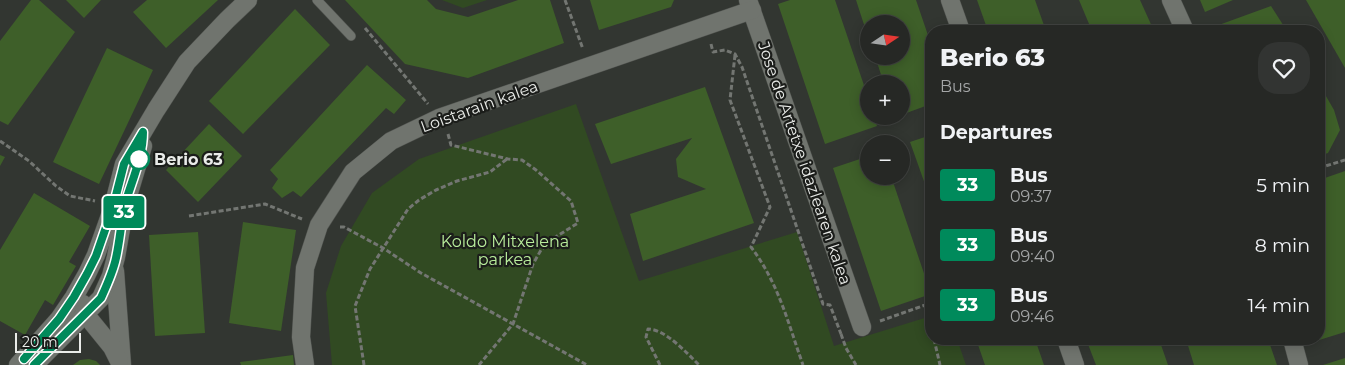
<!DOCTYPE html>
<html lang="en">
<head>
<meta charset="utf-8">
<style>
	body { margin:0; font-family:Montserrat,sans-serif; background:#323432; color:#f1f3f6; height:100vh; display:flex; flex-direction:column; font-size:19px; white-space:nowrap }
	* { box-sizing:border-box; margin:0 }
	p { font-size:16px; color:#a4a6a7 }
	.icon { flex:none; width:28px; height:28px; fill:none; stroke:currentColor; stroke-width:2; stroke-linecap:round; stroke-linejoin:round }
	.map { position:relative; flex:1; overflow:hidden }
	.side { position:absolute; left:925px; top:25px; width:400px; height:320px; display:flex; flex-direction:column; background:#262825; border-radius:20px; box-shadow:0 2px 12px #0003,0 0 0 1px #424442 }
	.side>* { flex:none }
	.badge { padding:0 10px; border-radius:4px; font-size:18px; line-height:32px }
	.needle { width:32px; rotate:77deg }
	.controls { position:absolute; left:860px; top:15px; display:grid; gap:10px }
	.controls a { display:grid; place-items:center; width:50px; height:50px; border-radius:50%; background:#262825; box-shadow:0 2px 12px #0003,0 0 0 1px #424442; font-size:25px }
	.scale { position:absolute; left:15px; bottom:12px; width:66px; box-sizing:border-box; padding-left:5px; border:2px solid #eaece9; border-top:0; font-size:14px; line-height:18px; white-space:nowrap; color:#eaece9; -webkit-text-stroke:4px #1b1d1a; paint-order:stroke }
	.map>.badge { position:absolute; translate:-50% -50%; box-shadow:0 0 0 2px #fff }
	h2 { padding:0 15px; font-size:19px; line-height:45px }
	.round { display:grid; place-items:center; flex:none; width:52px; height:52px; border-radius:20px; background:#323432 }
	.summary { display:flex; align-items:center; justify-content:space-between; height:85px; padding:0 15px }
	h1 { font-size:24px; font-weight:800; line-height:38px }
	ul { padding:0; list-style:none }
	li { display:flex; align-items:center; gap:15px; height:60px; padding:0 15px }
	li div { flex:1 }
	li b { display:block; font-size:19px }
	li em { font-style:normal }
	li .badge { min-width:55px; font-weight:700; text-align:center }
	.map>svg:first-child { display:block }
	.green { fill:#314a22 }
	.building { fill:#3e5f29 }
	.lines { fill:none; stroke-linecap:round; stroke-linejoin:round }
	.lane-casing { stroke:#50534f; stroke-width:10 }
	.street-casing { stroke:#50534f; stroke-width:19 }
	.path { stroke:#737672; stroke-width:3; stroke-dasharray:5 2.5; stroke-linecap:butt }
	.lane { stroke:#70746e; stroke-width:9 }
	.street { stroke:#70746e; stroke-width:18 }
	.line-casing { stroke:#fff; stroke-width:11 }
	.line { stroke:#008a5b; stroke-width:8 }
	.stop-dot { fill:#fff; stroke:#008a5b; stroke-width:2.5 }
	.labels { text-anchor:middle; stroke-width:4.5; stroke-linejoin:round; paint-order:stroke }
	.street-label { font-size:16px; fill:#eaece9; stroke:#1b1d1a }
	.stop-label { font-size:16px; font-weight:bold; fill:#eaece9; stroke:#1b1d1a; text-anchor:start }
	.park-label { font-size:16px; fill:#b9ee9c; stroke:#1b1d1a }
</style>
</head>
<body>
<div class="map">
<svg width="1345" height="365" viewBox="0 0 1345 365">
	<rect width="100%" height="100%" fill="#323631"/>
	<g class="green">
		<path d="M442,0H487L463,8Z"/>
		<path d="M576,104L639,281L797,232L834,346L931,316V339H957L966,365H332L326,293L341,246L372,193L419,159Z"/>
	</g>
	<g class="building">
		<path d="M31,0H39L75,32L8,125L0,121V41Z"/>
		<path d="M66,0H101L84,18Z"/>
		<path d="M147,0H218L166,48L133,12Z"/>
		<path d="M345,0H427L436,9L468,17L518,0H550L564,43L468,78L405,64Z"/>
		<path d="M590,0H674L671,7L599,30Z"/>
		<path d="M790,0H835L869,100V116H874L877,126L825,144L778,4Z"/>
		<path d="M856,0H916L931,44V104L901,115V84H884L875,56H901V24H869L868,37Z"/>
		<path d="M977,0H1035L1046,31H988Z"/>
		<path d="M1079,0H1140L1154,31H1092Z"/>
		<path d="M1200,0H1233L1205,12Z"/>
		<path d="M1306,0H1345V68Z"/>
		<path d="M1271,6L1287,31H1206L1205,30Z"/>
		<path d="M295,9L330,45L243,134L209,101Z"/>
		<path d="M107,48L153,70L99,184L53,162Z"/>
		<path d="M367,65L406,100L394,114L386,108L301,197L293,191L282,198L272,188L278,179L270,170Z"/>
		<path d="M1319,84L1334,110L1340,130L1328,153L1319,156Z"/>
		<path d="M705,87L754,223L643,261L630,214L706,189L678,177L676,159L692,138L611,164L595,124Z"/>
		<path d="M209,124L242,156L198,202L166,170Z"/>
		<path d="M931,135V201L910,142Z"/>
		<path d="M0,155L5,157L0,166Z"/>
		<path d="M869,156V176H891L931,294L881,311L833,168Z"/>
		<path d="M1345,171V332L1316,341L1315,339H1319V180Z"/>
		<path d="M34,193L90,226L69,262L76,266L53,305L45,300L25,335L0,321V250Z"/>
		<path d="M243,222L296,230L281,331L229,323Z"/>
		<path d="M198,232L205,333L155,336L149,235Z"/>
		<path d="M976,339H1035L1044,365H985Z"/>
		<path d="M1086,339H1159L1168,365H1096Z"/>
		<path d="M1186,339H1268L1277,365H1194Z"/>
		<path d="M293,355L294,365H241L240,362Z"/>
		<path d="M1345,358V365H1323Z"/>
		<path d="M89,359L96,361L100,365H73L80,360Z"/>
	</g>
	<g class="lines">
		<g class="lane-casing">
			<path id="lane" d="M317,0L351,36"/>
		</g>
		<g class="street-casing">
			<g id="street">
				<path d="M748,0L862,327"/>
				<path d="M950,0L961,31"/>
				<path d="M1171,0L1185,31"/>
				<path d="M115,271L122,365"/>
				<path d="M83,304L86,315L112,347L119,361"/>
				<path d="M1066,339L1075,365"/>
				<path d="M1292,339L1299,365"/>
				<path d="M36,363L101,298L111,276L116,257L125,206L143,146"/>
				<path d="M18,365L59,319L74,297L87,274L96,255L113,207L124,164L156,110L187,62L227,20L248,0"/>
				<path d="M305,365L301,337L305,268L319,225L353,172L391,141L439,118L752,10"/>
			</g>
		</g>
		<g class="path">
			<path d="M565,0L583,49"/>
			<path d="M365,28L428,104"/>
			<path d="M711,44L713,52L725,50L735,54L742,67L823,304L830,305L841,334"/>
			<path d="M735,55L730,100L770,207L751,247C779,284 788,323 803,365"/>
			<path d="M448,134L451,145L508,159L522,160L536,170L571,201L578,223L554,238L541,250L533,264L513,324L479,365"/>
			<path d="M0,141L29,161L56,186L70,196L95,201"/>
			<path d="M1319,168L1345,160"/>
			<path d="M189,216L265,204L302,219"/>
			<path d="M340,227H344L383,248L421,273L587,365"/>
			<path d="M926,305L931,328"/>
			<path d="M880,321L931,303"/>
			<path d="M841,334L846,348L856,365"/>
			<path d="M934,339L940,365"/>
			<path d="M364,365L355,306L370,269L408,209L419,200L436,190L457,181L490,172L507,159"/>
			<path d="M660,365L646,337L648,329C665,329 687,353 699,365"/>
		</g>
		<use href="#lane" class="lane"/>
		<use href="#street" class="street"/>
	</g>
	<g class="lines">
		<g class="line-casing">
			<path id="line" d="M24,359L59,319L74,297L87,274L96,256L113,207L124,164L143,132C143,157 132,180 125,204C121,222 120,240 116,258C113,272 107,285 101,298L34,365"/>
		</g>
		<use href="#line" class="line"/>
	</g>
	<circle class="stop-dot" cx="139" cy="159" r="10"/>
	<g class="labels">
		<g class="street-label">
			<text transform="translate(479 106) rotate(-20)" y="6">Loistarain kalea</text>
			<text transform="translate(805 163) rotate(71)" y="6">Jose de Artetxe idazlearen kalea</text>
		</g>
		<g class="stop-label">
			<text x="154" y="165">Berio 63</text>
		</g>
		<g class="park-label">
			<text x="505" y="247">Koldo Mitxelena<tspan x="505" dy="18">parkea</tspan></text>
		</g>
	</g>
</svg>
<div class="controls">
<a><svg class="needle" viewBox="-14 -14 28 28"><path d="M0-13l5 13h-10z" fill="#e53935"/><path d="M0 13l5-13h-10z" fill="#a4a6a7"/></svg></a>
<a>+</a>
<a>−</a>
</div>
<div class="scale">20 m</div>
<b class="badge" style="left:124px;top:212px;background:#008a5b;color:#fff">33</b>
<section class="side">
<div class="summary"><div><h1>Berio 63</h1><p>Bus</p></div><a class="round"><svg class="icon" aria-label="heart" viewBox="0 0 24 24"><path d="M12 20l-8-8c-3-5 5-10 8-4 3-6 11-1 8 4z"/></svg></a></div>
<h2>Departures</h2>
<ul>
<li><span class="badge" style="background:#008a5b;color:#fff">33</span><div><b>Bus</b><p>09:37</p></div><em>5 min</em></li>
<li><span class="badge" style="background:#008a5b;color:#fff">33</span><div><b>Bus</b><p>09:40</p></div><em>8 min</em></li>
<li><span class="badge" style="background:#008a5b;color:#fff">33</span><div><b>Bus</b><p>09:46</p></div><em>14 min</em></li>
</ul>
</section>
</div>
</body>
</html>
